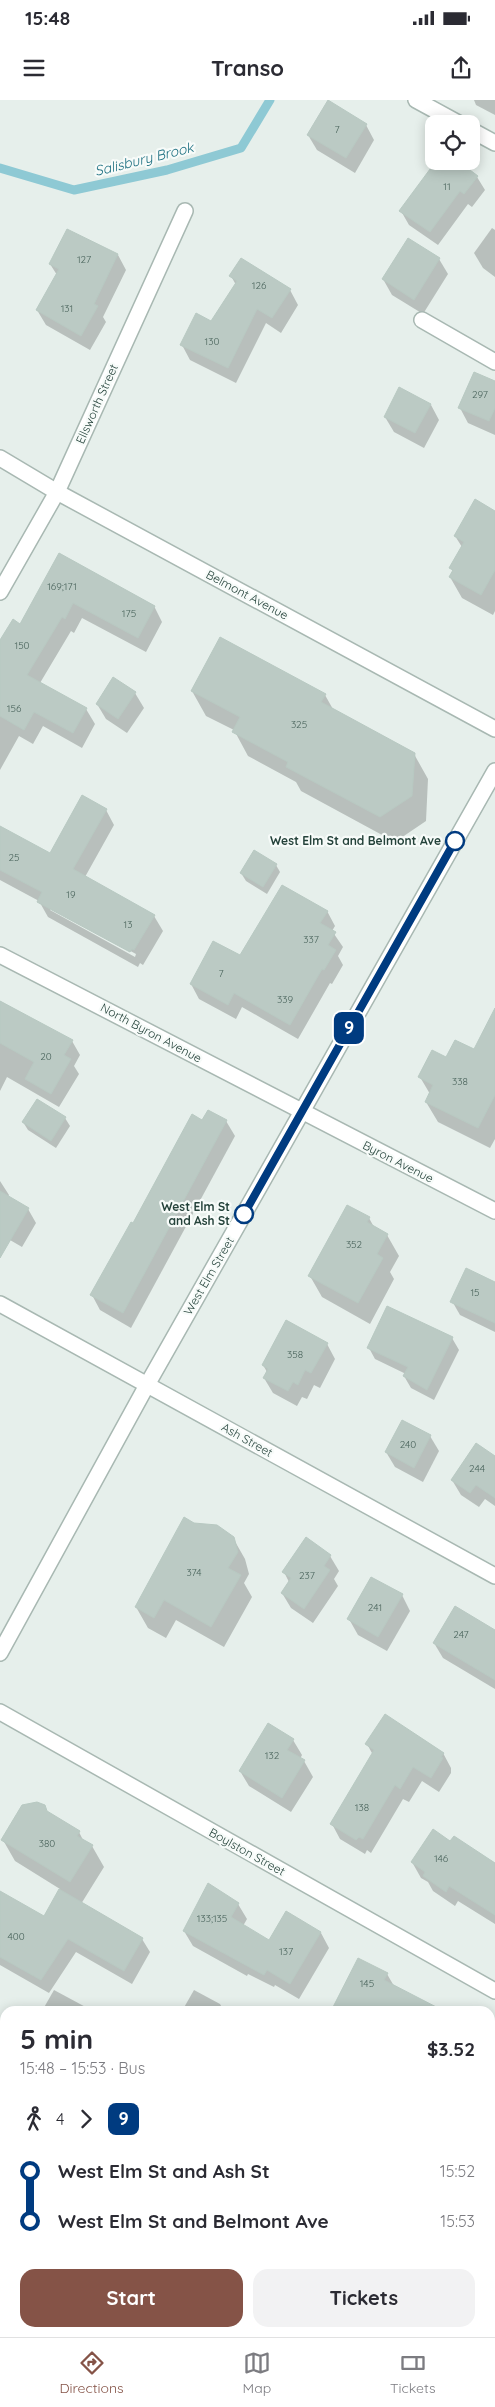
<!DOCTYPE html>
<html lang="en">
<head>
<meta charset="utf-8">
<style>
	body { margin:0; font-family:Quicksand,sans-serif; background:#f2f2f3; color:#2b2b33; height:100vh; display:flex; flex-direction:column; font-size:19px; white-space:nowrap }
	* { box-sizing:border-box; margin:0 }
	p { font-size:16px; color:#7c7c81 }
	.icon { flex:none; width:28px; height:28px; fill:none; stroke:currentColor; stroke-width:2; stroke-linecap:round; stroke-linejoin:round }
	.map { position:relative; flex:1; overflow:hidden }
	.drawer { position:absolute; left:0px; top:1906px; width:495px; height:331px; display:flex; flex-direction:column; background:#fff; border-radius:15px 15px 0 0; box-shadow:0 2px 12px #0003 }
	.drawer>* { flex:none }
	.badge { padding:0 10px; border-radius:8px; font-size:18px; line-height:32px }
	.fabs { position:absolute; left:425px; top:15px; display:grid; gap:10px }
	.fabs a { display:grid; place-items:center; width:55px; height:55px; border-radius:10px; background:#fff; box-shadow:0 2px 12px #0003; font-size:25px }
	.map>.badge { position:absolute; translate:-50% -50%; box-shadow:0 0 0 2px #fff }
	.legs { display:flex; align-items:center; gap:8px; height:55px; padding:0 20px; font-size:16px }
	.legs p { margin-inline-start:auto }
	.summary { display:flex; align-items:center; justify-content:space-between; height:85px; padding:0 20px }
	h1 { font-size:28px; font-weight:700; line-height:38px }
	.primary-button { display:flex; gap:10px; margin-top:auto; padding:10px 20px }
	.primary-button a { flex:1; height:58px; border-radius:15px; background:#855347; color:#fff; font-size:20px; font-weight:700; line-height:58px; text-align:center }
	.primary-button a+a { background:#f2f2f3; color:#2b2b33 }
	ul { padding:0 20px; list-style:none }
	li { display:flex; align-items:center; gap:18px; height:50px; font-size:19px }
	li i { display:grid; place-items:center; width:8px; height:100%; margin:0 6px; background:currentColor }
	li i::after { content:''; width:12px; height:12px; margin:-6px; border:4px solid; border-radius:50%; background:#fff }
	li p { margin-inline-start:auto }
	li:first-child i { background:linear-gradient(#0000 50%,currentColor 0) }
	li:last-child i { background:linear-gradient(currentColor 50%,#0000 0) }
	.status { display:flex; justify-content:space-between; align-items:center; height:35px; padding:0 25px; background:#fff; direction:ltr }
	.status svg { height:14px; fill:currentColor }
	header { display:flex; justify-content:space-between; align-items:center; height:65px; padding:0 20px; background:#fff; font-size:22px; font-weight:700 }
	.dock { display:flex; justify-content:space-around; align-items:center; height:70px; border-top:1px solid #e1e1e2; background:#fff; font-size:14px; color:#7c7c81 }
	.dock a { display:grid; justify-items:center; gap:2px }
	.dock .active { color:#855347 }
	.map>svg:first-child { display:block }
	.shadow { fill:#0003; fill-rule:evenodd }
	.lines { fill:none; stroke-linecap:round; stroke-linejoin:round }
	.stream { stroke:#8ec9d4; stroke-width:9 }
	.building { fill:#bbcac4; stroke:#b8c9c2 }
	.service-casing { stroke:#a8b8b2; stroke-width:18 }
	.minor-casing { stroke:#a8b8b2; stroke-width:18 }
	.tertiary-casing { stroke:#a8b8b2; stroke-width:18 }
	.service { stroke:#fff; stroke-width:15 }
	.minor { stroke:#fff; stroke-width:15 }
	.tertiary { stroke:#fff; stroke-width:15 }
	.line-1-casing { stroke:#fff; stroke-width:11 }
	.line-1 { stroke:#003b80; stroke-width:8 }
	.stop-1-dot { fill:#fff; stroke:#003b80; stroke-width:2.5 }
	.labels { text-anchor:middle; stroke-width:4.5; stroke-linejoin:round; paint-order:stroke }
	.number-label { font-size:10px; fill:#4a645c }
	.street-label { font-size:12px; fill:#24423a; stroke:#f7fbf9 }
	.stop-label { font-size:12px; font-weight:bold; fill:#24423a; stroke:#f7fbf9; text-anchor:end }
	.water-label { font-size:14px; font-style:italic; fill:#1c6f80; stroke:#f7fbf9 }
</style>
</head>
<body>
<div class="status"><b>15:48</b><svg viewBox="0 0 49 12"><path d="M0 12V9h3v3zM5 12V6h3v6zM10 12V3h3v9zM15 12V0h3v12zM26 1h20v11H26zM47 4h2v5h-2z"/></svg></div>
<header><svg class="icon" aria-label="menu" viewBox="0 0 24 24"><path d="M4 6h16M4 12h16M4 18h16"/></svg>Transo<svg class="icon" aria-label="share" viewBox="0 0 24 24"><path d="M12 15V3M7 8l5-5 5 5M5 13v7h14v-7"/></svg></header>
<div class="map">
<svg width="495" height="2237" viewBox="0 0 495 2237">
	<rect width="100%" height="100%" fill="#e6efeb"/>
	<g class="shadow">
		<path d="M474,0H495V15L476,5Z"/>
		<path d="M366,25L374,40L355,73L317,50L308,35Z"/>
		<path d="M477,77L485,90L472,107L468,104L438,145L409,125L401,111Z"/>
		<path d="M492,128L495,130V177L483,168L474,153Z"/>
		<path d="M67,130L118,155L126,170L103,217L106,222L90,250L46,225L37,210L57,175L50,164Z"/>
		<path d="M439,159L448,174L423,214L392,195L383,179Z"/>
		<path d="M231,176L290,190L298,205L281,233L266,223L236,283L190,260L182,245L212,222L236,185Z"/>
		<path d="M495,282V335L468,323L460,308Z"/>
		<path d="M431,305L439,320L424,348L394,332L385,317Z"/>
		<path d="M495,412V511L493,515L462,498L450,477L453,472L451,468L462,447L455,436Z"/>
		<path d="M60,455L154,506L162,522L146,552L82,518L74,533L71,531L40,583L86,609L95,624L82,648L43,626L33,644L19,636L0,670V543L21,525Z"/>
		<path d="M192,591L325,595L334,611L414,654L428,679L426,721L395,742L301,691L296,682L248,656L234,630L206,616Z"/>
		<path d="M135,593L144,608L127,633L106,619L97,604Z"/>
		<path d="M106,710L114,725L85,777L154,816L163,831L143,865L140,863L138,867L48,817L39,801L0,780V728L50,754ZM50,807L136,854L135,857L50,810Z"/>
		<path d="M276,765L280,772L267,794L246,781L241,773Z"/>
		<path d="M327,811L335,826L332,831L343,847L338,856L343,865L332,884L330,883L298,939L242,907L236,919L199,899L191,884Z"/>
		<path d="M0,901L72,941L80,955L74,966L79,974L59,1007L7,977L0,991Z"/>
		<path d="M495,944V1039L490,1048L438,1022L426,1002L430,994L420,977L474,951Z"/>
		<path d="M37,1000L65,1018L70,1026L56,1048L28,1030L23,1022Z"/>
		<path d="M203,1021H226L235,1036L131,1228L100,1210L92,1195L133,1125Z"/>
		<path d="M0,1081L9,1095L8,1097L28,1109L36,1123L22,1147L10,1140L0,1141Z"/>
		<path d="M369,1118L375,1129L387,1135L399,1156L390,1172L394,1179L370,1224L322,1197L310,1176Z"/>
		<path d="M495,1183V1232L460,1215L452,1201Z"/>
		<path d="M452,1238L459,1250L434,1300L411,1288L404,1276L406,1274L375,1259L369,1248Z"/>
		<path d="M327,1244L335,1259L320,1288L314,1285L307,1299L302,1297L297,1306L273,1293L264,1278L267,1272L263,1265Z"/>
		<path d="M430,1336L439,1351L423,1382L395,1367L386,1352Z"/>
		<path d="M495,1358V1406L485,1399L479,1407L461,1395L452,1380Z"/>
		<path d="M194,1424L233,1438L245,1459L249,1474L244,1483L252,1497L224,1547L176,1520L166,1538L148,1528L136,1507Z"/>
		<path d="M330,1456L339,1471L334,1479L338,1486L313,1523L291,1508L282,1493L289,1482L284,1472Z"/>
		<path d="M402,1495L410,1511L387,1551L358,1535L349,1519Z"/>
		<path d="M495,1530V1589L443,1558L434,1543Z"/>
		<path d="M293,1640L302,1655L300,1659L304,1661L313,1677L291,1712L249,1686L240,1671Z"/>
		<path d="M367,1644L443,1653L451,1668V1673L439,1692L422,1681L409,1702L403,1699L371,1753L367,1750L365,1754L340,1739L332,1724L373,1655Z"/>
		<path d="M48,1713L79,1732L84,1742L92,1746L104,1767L81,1804L142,1839L150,1852L132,1884L76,1852L49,1893L0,1865V1792L45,1818L60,1789L15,1761L3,1740Z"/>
		<path d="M412,1762L495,1764V1824L458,1801L455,1806L433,1791L428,1782L421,1778Z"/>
		<path d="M238,1804L247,1819L243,1826L269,1841L321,1833L329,1848L299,1899L275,1885L274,1887L248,1874L247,1876L193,1846L184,1831Z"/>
		<path d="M387,1874L394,1886L442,1911H338L335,1906Z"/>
		<path d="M54,1890L93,1911H42Z"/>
		<path d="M194,1890L220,1904L224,1911H182Z"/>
		<path d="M0,1936L5,1939L4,1982L0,1980Z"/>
		<path d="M490,1939L495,1942V2010L490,2007Z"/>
		<path d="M495,2065V2106L490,2102V2074Z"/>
		<path d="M0,2088L5,2091V2136L0,2133Z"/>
		<path d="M68,2232H128L125,2237H69Z"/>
		<path d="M233,2232H254L263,2237H231Z"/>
	</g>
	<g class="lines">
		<path class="stream" d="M0,68L74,90L167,70L241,48L270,0"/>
	</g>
	<g class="building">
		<path d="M328,0L367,24L346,58L307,35Z"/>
		<path d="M436,61H477L470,70L478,76L464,94L460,91L430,132L399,111Z"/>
		<path d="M67,129L118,154L94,204L98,206L81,236L36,210L59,169L49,164Z"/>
		<path d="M408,138L440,158L414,200L382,179Z"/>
		<path d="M241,158L291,189L272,218L257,209L228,268L180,245L196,213L211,221L237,181L229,176Z"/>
		<path d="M474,272L495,281V308L489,321L458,308Z"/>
		<path d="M399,287L431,304L415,333L384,317Z"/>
		<path d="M475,399L495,411V470L481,495L449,477L453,470L449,468L464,442L454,436Z"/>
		<path d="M59,453L155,506L138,538L73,503L65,519L62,517L27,575L87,608L73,633L34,612L24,630L0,616V540L13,519L20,524Z"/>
		<path d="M220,537L326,594L321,602L415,653L412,696L380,717L286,667L288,662L232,632L240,617L191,591Z"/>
		<path d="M113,577L136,592L118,619L96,604Z"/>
		<path d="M82,695L107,709L73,769L155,815L134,850L132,849L130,852L37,802L42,792L0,770V726L50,753Z"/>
		<path d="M254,750L277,764L263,787L240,773Z"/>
		<path d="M282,785L328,811L320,823L336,832L328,845L336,850L324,870L322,869L290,925L234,893L228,905L190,884L213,841L240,855Z"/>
		<path d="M0,901L73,940L64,955L71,959L51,994L25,979L34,962L0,943Z"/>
		<path d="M495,908V995L478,1028L425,1002L433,985L418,977L432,950L446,957L455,940L474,949Z"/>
		<path d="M37,999L66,1017L51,1041L22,1022Z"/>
		<path d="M208,1010L227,1020L123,1213L90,1195L131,1122L133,1123L192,1014L202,1020Z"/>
		<path d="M0,1091L29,1108L0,1158Z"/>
		<path d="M347,1105L370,1117L367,1122L388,1134L377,1154L383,1158L358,1203L308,1176Z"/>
		<path d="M466,1168L495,1182V1223L450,1202Z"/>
		<path d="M387,1206L453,1237L427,1290L403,1276L408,1267L367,1248Z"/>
		<path d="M286,1220L328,1243L311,1273L305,1270L298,1285L293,1282L288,1291L263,1278L268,1269L262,1265Z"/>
		<path d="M402,1320L431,1335L414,1368L385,1352Z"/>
		<path d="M476,1343L495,1356V1398L476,1385L470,1393L451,1380Z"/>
		<path d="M184,1417L194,1423L217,1425L234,1437L238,1452L228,1468L241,1475L211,1527L164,1500L154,1518L135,1507Z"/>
		<path d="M306,1437L331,1455L324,1466L330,1470L304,1509L281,1493L291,1478L282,1472Z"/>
		<path d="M371,1477L403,1494L378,1537L347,1519Z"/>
		<path d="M455,1506L495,1530V1580L433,1543Z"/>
		<path d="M385,1614L444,1653L441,1657L443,1658L431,1678L413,1667L400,1689L395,1685L363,1739L359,1737L356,1740L330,1724L374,1650L365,1644Z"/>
		<path d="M268,1623L294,1639L287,1650L305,1660L282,1698L239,1671Z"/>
		<path d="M37,1702L45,1705L47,1711L80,1731L77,1736L93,1745L70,1782L1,1740L22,1705Z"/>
		<path d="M433,1729L450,1741L454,1736L495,1763V1815L449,1786L446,1792L423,1776L425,1772L411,1762Z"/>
		<path d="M208,1783L239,1803L231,1817L269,1840L286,1811L321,1832L290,1884L267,1870L264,1875L183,1831Z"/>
		<path d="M59,1789L143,1838L124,1871L68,1839L41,1880L0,1857V1791L44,1816Z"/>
		<path d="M358,1858L388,1873L384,1880L444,1911H331Z"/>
	</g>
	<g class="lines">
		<g class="service-casing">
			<path id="service" d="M422,220L495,262"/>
		</g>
		<g class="minor-casing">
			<g id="minor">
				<path d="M416,0L460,24"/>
				<path d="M471,30L495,43"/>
				<path d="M0,492L57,392L185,111"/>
				<path d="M0,855L495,1111"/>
				<path d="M0,1612L495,1891"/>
				<path d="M0,2026L5,2028"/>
				<path d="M482,2232L491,2237"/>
			</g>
		</g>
		<g class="tertiary-casing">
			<g id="tertiary">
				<path d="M0,358L57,392L495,629"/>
				<path d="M0,1204L495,1476"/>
				<path d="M0,1553L147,1285L495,671"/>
			</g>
		</g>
		<use href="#service" class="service"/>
		<use href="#minor" class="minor"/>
		<use href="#tertiary" class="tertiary"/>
	</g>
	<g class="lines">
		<g class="line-1-casing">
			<path id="line-1" d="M244,1114L455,741"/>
		</g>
		<use href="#line-1" class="line-1"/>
	</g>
	<g class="stop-1-dot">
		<circle cx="455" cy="741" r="9"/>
		<circle cx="244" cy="1114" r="9"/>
	</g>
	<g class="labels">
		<g class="number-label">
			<text x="337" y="33">7</text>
			<text x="447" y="90">11</text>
			<text x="84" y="163">127</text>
			<text x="259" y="189">126</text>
			<text x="67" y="212">131</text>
			<text x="212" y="245">130</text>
			<text x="480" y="298">297</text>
			<text x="62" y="490">169;171</text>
			<text x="129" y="517">175</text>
			<text x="22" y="549">150</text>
			<text x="14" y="612">156</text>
			<text x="299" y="628">325</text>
			<text x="14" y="761">25</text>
			<text x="71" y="798">19</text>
			<text x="128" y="828">13</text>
			<text x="311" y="843">337</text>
			<text x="221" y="877">7</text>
			<text x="285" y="903">339</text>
			<text x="46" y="960">20</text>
			<text x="460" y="985">338</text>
			<text x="354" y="1148">352</text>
			<text x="475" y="1196">15</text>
			<text x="295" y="1258">358</text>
			<text x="408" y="1348">240</text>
			<text x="477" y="1372">244</text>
			<text x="194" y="1476">374</text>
			<text x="307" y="1479">237</text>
			<text x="375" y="1511">241</text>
			<text x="461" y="1538">247</text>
			<text x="272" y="1659">132</text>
			<text x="362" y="1711">138</text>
			<text x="47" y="1747">380</text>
			<text x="441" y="1762">146</text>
			<text x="212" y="1822">133;135</text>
			<text x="16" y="1840">400</text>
			<text x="286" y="1855">137</text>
			<text x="367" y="1887">145</text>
		</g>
		<g class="street-label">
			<text transform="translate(97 304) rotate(-66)" y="4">Ellsworth Street</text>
			<text transform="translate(247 495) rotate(28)" y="4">Belmont Avenue</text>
			<text transform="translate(151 933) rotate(28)" y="4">North Byron Avenue</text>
			<text transform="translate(398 1062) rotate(27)" y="4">Byron Avenue</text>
			<text transform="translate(209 1176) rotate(-60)" y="4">West Elm Street</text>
			<text transform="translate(247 1340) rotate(29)" y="4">Ash Street</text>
			<text transform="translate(247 1752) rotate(29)" y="4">Boylston Street</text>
		</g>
		<g class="stop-label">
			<text x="441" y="745">West Elm St and Belmont Ave</text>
			<text x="230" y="1111">West Elm St<tspan x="230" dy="14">and Ash St</tspan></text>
		</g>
		<g class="water-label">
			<text transform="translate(144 59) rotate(-14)" y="5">Salisbury Brook</text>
		</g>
	</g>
</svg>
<div class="fabs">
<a><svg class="icon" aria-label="locate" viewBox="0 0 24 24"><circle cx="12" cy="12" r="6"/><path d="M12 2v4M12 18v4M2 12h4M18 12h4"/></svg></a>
</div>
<b class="badge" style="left:349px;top:928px;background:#003b80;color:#fff">9</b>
<section class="drawer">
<div class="summary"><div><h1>5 min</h1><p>15:48 – 15:53 · Bus</p></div><b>$3.52</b></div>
<div class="legs"><svg class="icon" aria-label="walk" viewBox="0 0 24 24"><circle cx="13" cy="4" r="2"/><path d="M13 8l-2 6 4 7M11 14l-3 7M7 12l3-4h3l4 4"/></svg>4<svg class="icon" aria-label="forward" viewBox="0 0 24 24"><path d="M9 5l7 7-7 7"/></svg><b class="badge" style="background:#003b80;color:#fff">9</b></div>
<ul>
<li><i style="color:#003b80"></i><b>West Elm St and Ash St</b><p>15:52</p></li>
<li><i style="color:#003b80"></i><b>West Elm St and Belmont Ave</b><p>15:53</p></li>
</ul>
<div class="primary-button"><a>Start</a><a>Tickets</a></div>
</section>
</div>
<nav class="dock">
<a class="active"><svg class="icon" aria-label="directions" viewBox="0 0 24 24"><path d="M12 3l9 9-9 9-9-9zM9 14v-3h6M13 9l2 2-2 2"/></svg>Directions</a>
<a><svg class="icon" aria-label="map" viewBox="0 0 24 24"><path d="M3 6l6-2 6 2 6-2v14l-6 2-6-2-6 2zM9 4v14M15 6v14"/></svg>Map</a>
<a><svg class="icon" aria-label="tickets" viewBox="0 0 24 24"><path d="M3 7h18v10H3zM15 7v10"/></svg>Tickets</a>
</nav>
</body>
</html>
